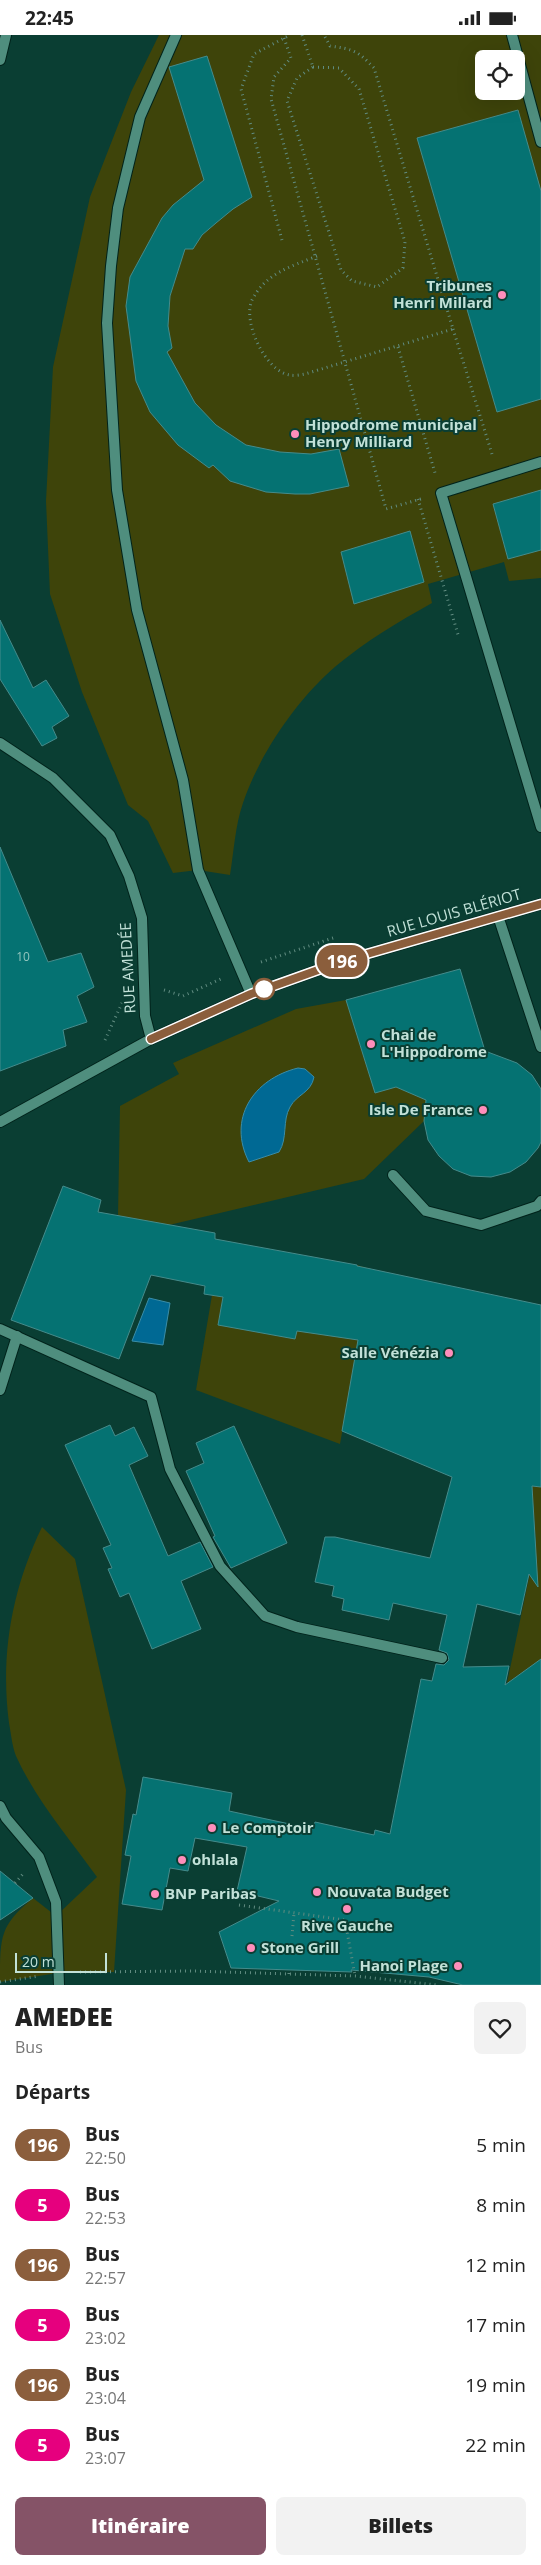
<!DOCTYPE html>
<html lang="fr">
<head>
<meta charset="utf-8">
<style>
	body { margin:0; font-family:"Open Sans",sans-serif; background:#f2f2f2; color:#222; height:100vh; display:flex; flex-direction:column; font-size:19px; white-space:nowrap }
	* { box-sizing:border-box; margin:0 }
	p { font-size:16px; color:#767676 }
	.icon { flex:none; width:28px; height:28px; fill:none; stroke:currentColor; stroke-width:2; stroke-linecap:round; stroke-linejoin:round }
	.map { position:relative; height:1950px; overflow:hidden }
	.panel { display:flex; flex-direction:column; background:#fff; flex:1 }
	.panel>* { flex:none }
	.badge { padding:0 10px; border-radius:16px; font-size:18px; line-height:32px }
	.controls { position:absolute; left:475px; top:15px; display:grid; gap:10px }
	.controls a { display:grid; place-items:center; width:50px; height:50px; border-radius:8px; background:#fff; box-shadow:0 5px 20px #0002; font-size:25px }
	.scale { position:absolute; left:15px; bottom:12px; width:92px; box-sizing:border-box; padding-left:5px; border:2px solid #c2e1d8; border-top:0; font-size:14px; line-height:18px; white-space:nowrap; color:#c2e1d8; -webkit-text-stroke:4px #0a3e33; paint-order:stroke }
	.map>.badge { position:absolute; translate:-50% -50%; box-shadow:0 0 0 2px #fff }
	h2 { padding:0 15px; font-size:19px; line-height:45px }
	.round { display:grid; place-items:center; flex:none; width:52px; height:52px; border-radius:8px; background:#f2f2f2 }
	.headline { display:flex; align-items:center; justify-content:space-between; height:85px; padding:0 15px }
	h1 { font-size:24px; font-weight:800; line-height:38px }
	.cta { display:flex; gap:10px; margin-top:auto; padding:10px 15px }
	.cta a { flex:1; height:58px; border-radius:8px; background:#855367; color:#fff; font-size:20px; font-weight:800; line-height:58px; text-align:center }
	.cta a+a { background:#f2f2f2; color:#222 }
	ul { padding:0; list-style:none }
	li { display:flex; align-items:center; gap:15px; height:60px; padding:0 15px }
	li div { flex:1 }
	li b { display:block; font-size:19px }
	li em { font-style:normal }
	li .badge { min-width:55px; font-weight:700; text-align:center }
	.status { display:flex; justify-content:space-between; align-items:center; height:35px; padding:0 25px; background:#fff; direction:ltr }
	.status svg { height:14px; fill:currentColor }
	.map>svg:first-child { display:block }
	.green { fill:#3e440a; fill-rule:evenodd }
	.water { fill:#006994; stroke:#3a8da8 }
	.building { fill:#057272; stroke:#458b8b }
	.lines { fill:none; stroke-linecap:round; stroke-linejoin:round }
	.service-casing { stroke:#01231b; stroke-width:12 }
	.minor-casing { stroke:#01231b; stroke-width:12 }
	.tertiary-casing { stroke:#01231b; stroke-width:12 }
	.path { stroke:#618c81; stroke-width:3; stroke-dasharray:1 4; stroke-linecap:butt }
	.service { stroke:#4f8e7e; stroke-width:10 }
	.minor { stroke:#4f8e7e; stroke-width:10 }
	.tertiary { stroke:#4f8e7e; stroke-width:10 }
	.line-casing { stroke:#fff; stroke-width:11 }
	.line { stroke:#8b5e3c; stroke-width:8 }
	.poi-dot { fill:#fe8ebb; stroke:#0a3e33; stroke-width:2 }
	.stop-dot { fill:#fff; stroke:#8b5e3c; stroke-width:2.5 }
	.labels { text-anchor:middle; stroke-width:4; stroke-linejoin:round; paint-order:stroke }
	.number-label { font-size:12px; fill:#93c5be }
	.poi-label { font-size:15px; font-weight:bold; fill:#c2e1d8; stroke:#0a3e33; text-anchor:start }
	.street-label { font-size:15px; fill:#c2e1d8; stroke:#0a3e33 }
</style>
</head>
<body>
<div class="status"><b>22:45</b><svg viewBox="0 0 49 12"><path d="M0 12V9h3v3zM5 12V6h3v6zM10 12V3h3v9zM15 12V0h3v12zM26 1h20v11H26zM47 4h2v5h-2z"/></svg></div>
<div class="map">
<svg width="541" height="1950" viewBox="0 0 541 1950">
	<rect width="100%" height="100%" fill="#0a3e33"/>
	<g class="green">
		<path d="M159,0H541V543L509,546L504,527L428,549L432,568C398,587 366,606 336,631C297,664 259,720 243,768C235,791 234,816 230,840L198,835L173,838L148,786L128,770L82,657L50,559L46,466L53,332L90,162L131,57ZM484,24H516V56H484Z"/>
		<path d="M346,965L375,1058L396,1052L426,1065L424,1086L364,1144L169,1190L118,1181L120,1071L179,1039L173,1028L296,974Z"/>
		<path d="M357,1230L371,1234L340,1409L196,1355L212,1260L219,1261L225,1251L218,1290L295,1304L297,1296L351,1266Z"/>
		<path d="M532,1451L541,1452V1624L507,1648L536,1509Z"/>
		<path d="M42,1492L75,1524L126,1755L114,1937L58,1938L0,1947C0,1900 0,1891 33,1863L56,1881L97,1842C69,1803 36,1765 16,1721C12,1711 11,1698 9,1688C0,1619 12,1554 42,1492Z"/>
	</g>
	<g class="water">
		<path d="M298,1033L305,1034L314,1042C311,1058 297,1059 290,1072C282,1086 288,1103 279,1117L249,1127C227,1084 253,1044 298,1033Z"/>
		<path d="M149,1263L170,1268L163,1310L132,1306Z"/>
	</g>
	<g class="building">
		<path d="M207,21L252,162L233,174L216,188L202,200L193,214H185L170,261L168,291L172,313L167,317L195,368L216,390L246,410L280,417L311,419L339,414L349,451L310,459H295L266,457L230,446L213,430L209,433L178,410L150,377L136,346L126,271L130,242L162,183L173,170L204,145L169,32Z"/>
		<path d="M518,75L541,156V364L497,377L417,103Z"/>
		<path d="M541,455V515L508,524L493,469Z"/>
		<path d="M410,496L424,547L354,569L341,517Z"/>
		<path d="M0,585L33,653L46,645L69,681L52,692L57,703L42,711L0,644Z"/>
		<path d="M0,812L48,927L81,918L94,952L77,961L87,987L63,995L66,1011L0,1036Z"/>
		<path d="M460,934L485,1016L517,1028L532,1040L541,1054V1107L538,1113L526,1127L510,1137L491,1142L471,1141L453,1134L439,1121L428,1105L424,1086L426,1065L396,1052L375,1058L346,965Z"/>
		<path d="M63,1151L101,1165L98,1177L215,1198V1204L357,1230V1231L541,1270V1452L532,1451L538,1552L529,1539L520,1580L477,1569L463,1632L509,1631L505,1650L541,1624V1950H463L429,1942L351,1935L352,1937L231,1933L219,1897L279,1866L237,1856L247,1812L195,1803L188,1836L170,1833L162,1875L122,1869L131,1821L125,1820L133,1779L136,1780L143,1742L232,1758L229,1776L313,1794L315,1787L374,1800L375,1795L390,1799L421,1644L432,1646L436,1629L444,1630L449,1625L447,1618L439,1615L447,1580L393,1568L389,1585L342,1575L344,1564L332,1561L334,1551L315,1547L325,1502H335L430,1523L452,1442L342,1396L358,1305L297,1296L295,1304L218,1290L223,1262L204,1259L205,1251L151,1240L119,1324L11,1285Z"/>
		<path d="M110,1390L115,1401L134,1392L148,1421L129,1430L168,1521L200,1507L213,1532L181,1546L201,1594L152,1614L129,1558L120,1562L108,1534L112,1533L103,1513L111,1510L65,1410Z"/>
		<path d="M234,1391L287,1508L231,1533L213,1502L215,1501L186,1436L204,1428L196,1408Z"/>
		<path d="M0,1836L33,1863L0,1885Z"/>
	</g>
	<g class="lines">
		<g class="service-casing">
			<g id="service">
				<path d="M176,0L140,82L118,173L111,231L107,288L117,455L137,575L183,745L198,835L251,959"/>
				<path d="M512,0L541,107"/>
				<path d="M541,427L441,458L541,792"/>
				<path d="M498,881L541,1012"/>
				<path d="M393,1140L426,1176L481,1190L537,1171L541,1166"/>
				<path d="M0,1294L151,1362L170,1434L220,1531L265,1581L297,1592L442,1623"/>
				<path d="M0,1355L17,1301"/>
				<path d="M0,1771L6,1783L39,1822L56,1867L59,1950"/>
			</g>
		</g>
		<g class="minor-casing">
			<g id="minor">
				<path d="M0,25L6,0"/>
				<path d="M0,708L53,743L110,800L129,841L142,883L145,981L151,1004"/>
			</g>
		</g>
		<g class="tertiary-casing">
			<path id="tertiary" d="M0,1087L151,1004L251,959L346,925L541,869"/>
		</g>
		<g class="path">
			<path d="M302,0L313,32"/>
			<path d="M284,3L291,23L274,42L271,64L386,474L421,464"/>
			<path d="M313,32L339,33L359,54L405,207L403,233L377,252L352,246L341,235L287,66L297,43Z"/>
			<path d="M282,205L241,54L254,19L290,0"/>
			<path d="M317,221C290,232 266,238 252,265C242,287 266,337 290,340C294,341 300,340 305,339L453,294L374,33C358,16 353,14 330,11L324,0"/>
			<path d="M453,294L492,419"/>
			<path d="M398,312L435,438"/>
			<path d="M418,464L459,603"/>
			<path d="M261,927L336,902"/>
			<path d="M164,955L183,961L223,943"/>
			<path d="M105,1005L122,968"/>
			<path d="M15,1848L23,1839"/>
			<path d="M239,1870L345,1885L355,1941"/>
			<path d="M292,1901L294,1878"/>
			<path d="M80,1937L192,1936L355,1941L437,1950"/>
			<path d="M289,1939V1934"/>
			<path d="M0,1947L39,1941"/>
		</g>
		<use href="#service" class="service"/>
		<use href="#minor" class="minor"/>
		<use href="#tertiary" class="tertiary"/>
	</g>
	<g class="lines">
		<g class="line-casing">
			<path id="line" d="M151,1004L251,959L346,925L541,869"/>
		</g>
		<use href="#line" class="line"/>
	</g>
	<g class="poi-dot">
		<circle cx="502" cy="260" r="5"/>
		<circle cx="295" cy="399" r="5"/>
		<circle cx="371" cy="1009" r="5"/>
		<circle cx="483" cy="1075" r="5"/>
		<circle cx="449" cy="1318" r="5"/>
		<circle cx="212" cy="1793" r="5"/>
		<circle cx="182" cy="1825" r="5"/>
		<circle cx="317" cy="1857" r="5"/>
		<circle cx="155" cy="1859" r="5"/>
		<circle cx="347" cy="1874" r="5"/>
		<circle cx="251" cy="1913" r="5"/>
		<circle cx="458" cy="1931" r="5"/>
	</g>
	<circle class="stop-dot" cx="264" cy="954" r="10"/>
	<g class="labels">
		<g class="number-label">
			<text x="23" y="926">10</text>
		</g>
		<g class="poi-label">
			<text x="492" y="256" text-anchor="end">Tribunes<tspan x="492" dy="17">Henri Millard</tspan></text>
			<text x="305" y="395">Hippodrome municipal<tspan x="305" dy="17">Henry Milliard</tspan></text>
			<text x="381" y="1005">Chai de<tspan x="381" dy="17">L'Hippodrome</tspan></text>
			<text x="473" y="1080" text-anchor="end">Isle De France</text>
			<text x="439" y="1323" text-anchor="end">Salle Vénézia</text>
			<text x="222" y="1798">Le Comptoir</text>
			<text x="192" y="1830">ohlala</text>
			<text x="327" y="1862">Nouvata Budget</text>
			<text x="165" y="1864">BNP Paribas</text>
			<text x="347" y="1896" text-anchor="middle">Rive Gauche</text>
			<text x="261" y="1918">Stone Grill</text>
			<text x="448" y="1936" text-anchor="end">Hanoi Plage</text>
		</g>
		<g class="street-label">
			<text transform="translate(454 878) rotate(-16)" y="5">RUE LOUIS BLÉRIOT</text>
			<text transform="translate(128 933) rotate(-93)" y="5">RUE AMEDÉE</text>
		</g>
	</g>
</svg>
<div class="controls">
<a><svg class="icon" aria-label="locate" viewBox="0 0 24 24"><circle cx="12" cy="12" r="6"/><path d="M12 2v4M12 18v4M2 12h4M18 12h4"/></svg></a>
</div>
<div class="scale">20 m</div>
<b class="badge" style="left:342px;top:926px;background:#8b5e3c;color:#fff">196</b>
</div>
<section class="panel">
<div class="headline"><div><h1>AMEDEE</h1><p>Bus</p></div><a class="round"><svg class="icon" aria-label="heart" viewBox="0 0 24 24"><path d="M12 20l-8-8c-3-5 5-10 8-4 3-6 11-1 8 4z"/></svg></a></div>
<h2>Départs</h2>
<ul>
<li><span class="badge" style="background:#8b5e3c;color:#fff">196</span><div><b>Bus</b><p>22:50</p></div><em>5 min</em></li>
<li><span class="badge" style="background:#e6007e;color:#fff">5</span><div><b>Bus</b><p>22:53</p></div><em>8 min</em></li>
<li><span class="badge" style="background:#8b5e3c;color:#fff">196</span><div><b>Bus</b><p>22:57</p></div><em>12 min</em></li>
<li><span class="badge" style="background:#e6007e;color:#fff">5</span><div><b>Bus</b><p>23:02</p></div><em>17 min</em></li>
<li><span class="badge" style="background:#8b5e3c;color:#fff">196</span><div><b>Bus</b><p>23:04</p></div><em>19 min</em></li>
<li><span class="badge" style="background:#e6007e;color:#fff">5</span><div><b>Bus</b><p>23:07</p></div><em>22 min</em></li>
</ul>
<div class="cta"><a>Itinéraire</a><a>Billets</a></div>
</section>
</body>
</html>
